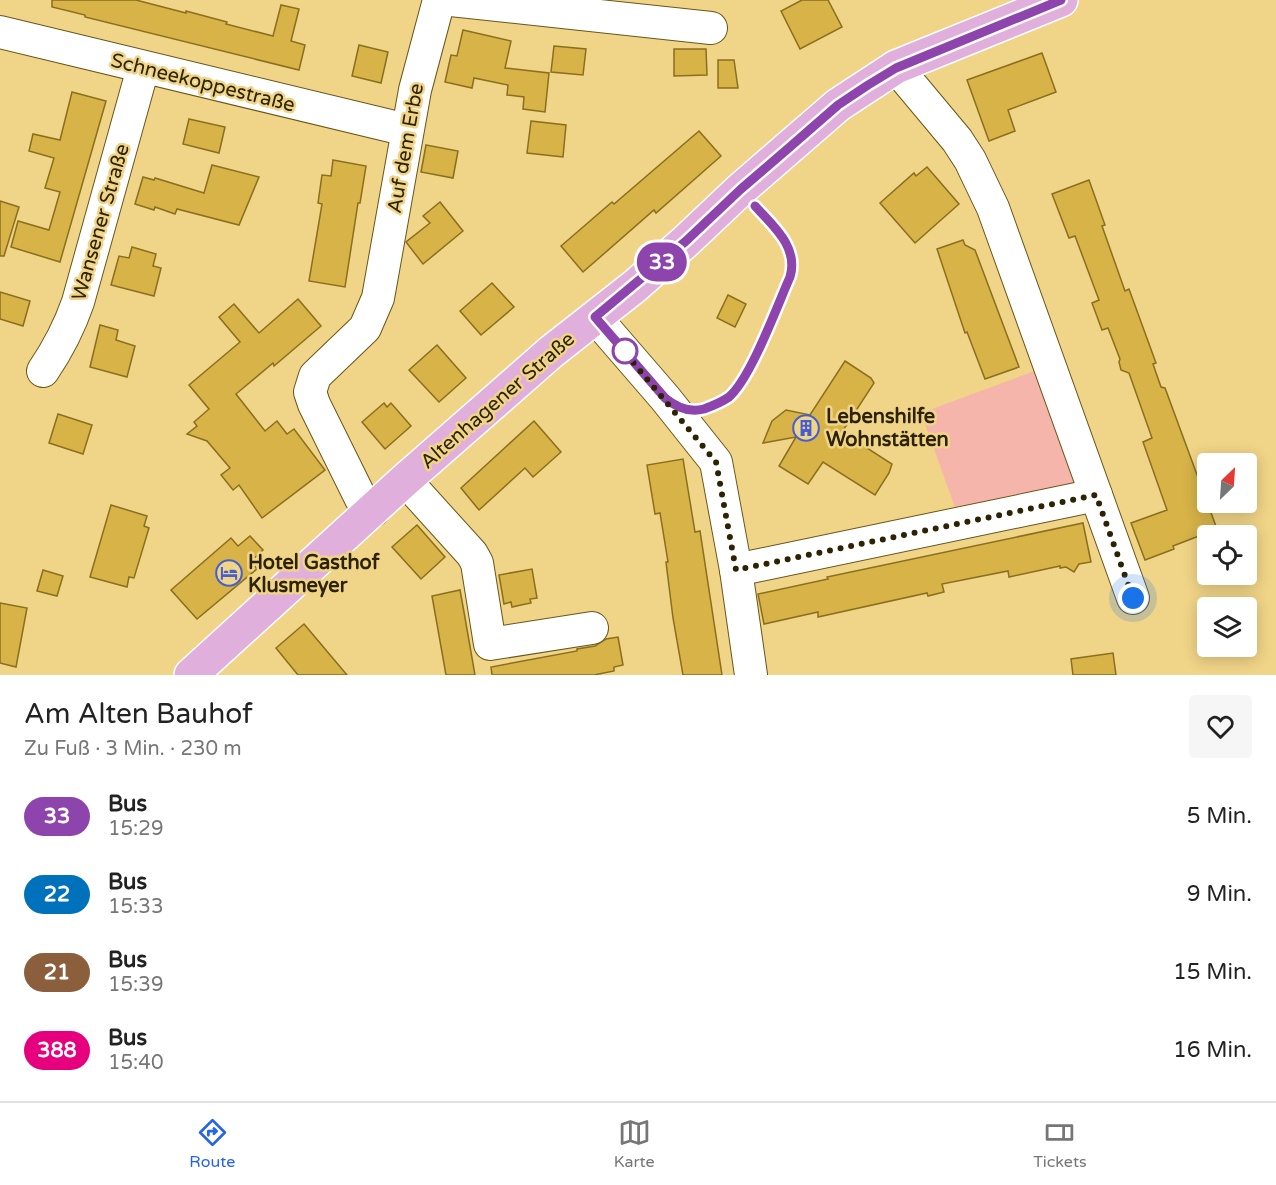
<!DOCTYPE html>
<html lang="de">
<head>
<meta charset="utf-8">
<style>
	body { margin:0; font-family:"Varela Round",sans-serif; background:#f6f6f6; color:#222; height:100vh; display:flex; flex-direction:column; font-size:22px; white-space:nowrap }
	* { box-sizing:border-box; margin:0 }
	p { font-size:20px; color:#767676 }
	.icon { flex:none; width:33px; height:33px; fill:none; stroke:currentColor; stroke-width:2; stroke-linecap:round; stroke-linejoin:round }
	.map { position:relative; height:675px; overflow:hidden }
	.details { display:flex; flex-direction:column; background:#fff; flex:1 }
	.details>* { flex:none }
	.badge { padding:0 12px; border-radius:20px; font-size:21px; line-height:39px }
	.needle { width:39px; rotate:25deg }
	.controls { position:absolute; left:1197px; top:453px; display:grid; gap:12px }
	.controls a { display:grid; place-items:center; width:60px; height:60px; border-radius:6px; background:#fff; box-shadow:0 3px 15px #0003; font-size:30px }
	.you { position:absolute; width:30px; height:30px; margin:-15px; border:4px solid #fff; border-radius:50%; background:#1a73e8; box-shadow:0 0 0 9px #1a73e833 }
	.map>.badge { position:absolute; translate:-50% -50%; box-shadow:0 0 0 3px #fff }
	.round { display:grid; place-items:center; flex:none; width:63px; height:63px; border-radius:6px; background:#f6f6f6 }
	.summary { display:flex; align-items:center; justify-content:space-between; height:102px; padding:0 24px }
	h1 { font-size:28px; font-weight:600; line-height:45px }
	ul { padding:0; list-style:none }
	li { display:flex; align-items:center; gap:18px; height:78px; padding:0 24px }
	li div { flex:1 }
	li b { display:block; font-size:22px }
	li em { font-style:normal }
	li .badge { min-width:66px; font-weight:700; text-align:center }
	.menu { display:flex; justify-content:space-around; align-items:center; height:84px; border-top:2px solid #e0e0e0; background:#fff; font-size:16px; color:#767676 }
	.menu a { display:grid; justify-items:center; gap:3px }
	.menu .on { color:#2563eb }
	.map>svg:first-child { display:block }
	.green { fill:#f6b5aa }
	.building { fill:#d7b348; stroke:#896f1e; stroke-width:1.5 }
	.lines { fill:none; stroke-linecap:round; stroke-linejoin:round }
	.minor-casing { stroke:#69561a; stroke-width:34 }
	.major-casing { stroke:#fff; stroke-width:36 }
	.minor { stroke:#fff; stroke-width:32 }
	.major { stroke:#e0afdc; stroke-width:33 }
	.line-casing { stroke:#fff; stroke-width:14 }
	.line { stroke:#8e44ad; stroke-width:9 }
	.walk { stroke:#2d2302; stroke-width:6; stroke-dasharray:0 10.8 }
	.stop-dot { fill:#fff; stroke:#8e44ad; stroke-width:3 }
	.labels { text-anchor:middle; stroke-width:5; stroke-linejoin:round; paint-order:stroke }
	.street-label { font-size:20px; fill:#2d2302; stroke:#f0d487 }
	.poi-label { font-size:20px; font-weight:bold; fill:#2d2302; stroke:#f0d487; text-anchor:start }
</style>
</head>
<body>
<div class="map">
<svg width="1276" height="675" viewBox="0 0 1276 675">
	<rect width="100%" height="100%" fill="#f0d487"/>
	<path class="green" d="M1040,369L1076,482L1073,486L957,513L921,413Z"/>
	<g class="building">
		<path d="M52,0H136L186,13V11L227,22L226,24L273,36L281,5L299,9L291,41L305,45L299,70L85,17V15L52,7Z"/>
		<path d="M802,0H828L842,27L800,49L781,11Z"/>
		<path d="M463,30L511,41L505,68L549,73L545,112L523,109L524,97L507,95L508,85L474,78L472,88L445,82L451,55L457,56Z"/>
		<path d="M359,45L388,52L381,83L352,76Z"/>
		<path d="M554,46L586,49L583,75L551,72Z"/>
		<path d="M674,49H706L707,75L674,76Z"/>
		<path d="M1042,53L1056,92L1008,110L1015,131L989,141L967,80Z"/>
		<path d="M718,60H734L738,88H718Z"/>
		<path d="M72,92L106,101L60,262L11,247L18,221L49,230L60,192L45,188L54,158L29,151L33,134L60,140Z"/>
		<path d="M189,119L225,127L219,153L183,144Z"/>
		<path d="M531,121L566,125L563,157L527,153Z"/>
		<path d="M699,131L721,156L656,213L654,210L583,272L561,246L612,202L614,204Z"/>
		<path d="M426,145L458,151L453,178L421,172Z"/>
		<path d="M333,160L366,166L360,203H358L345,287L309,281L322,204L318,203L322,175L331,176Z"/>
		<path d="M212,165L259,177L239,225L177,209L175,214L155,207L154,210L135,204L143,177L154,180L155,178L204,193Z"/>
		<path d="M927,167L959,204L915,243L880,203L914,173L916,176Z"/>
		<path d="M1089,180L1105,225L1102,226L1125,291L1129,289L1156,363L1153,364L1161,387L1165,388L1217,529L1173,546L1174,549L1145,560L1131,523L1167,510L1143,442L1152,438L1129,373L1121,370L1119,362L1120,359L1108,328L1102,330L1092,303L1099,300L1075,236L1069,238L1052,194Z"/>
		<path d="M0,201L19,207L4,256H0Z"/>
		<path d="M440,202L463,231L423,264L406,242L430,223L423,216Z"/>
		<path d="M963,240L965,245L975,250L1019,367L985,379L967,332L965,333L937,249Z"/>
		<path d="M132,247L156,254L153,266L161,268L154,296L111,285L119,256L129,258Z"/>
		<path d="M492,283L514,307L481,335L460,311Z"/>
		<path d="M0,292L30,301L23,326L0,319Z"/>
		<path d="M728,295L746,304L735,327L717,318Z"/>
		<path d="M298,299L321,326L274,366L273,363L236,394L265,431L277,421L287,434L294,429L325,470L262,518L239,485L233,490L221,475L230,468L207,441L187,434L197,426L194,422L209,409L189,385L240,342L219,317L234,304L259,333Z"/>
		<path d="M100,325L118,330L116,340L135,346L127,377L90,367Z"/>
		<path d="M437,345L466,378L439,402L409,370Z"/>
		<path d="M845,361L871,378L874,383L842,432L892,464L889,473L875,495L823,462L808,484L779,466L796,437L763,443L772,421L786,410L810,415Z"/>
		<path d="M384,403L387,407L391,403L411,426L385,449L362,422Z"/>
		<path d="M58,414L92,425L83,454L49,443Z"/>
		<path d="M534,421L561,452L533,477L525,468L479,510L461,488Z"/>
		<path d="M683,459L695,532L700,531L722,675H683L673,618L666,562H668L660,513L655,514L647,465Z"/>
		<path d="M111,505L147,516L144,526L149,528L134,578L129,577L127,587L90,577Z"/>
		<path d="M1083,523L1091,562L1079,564L1074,572L1066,567L1060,568V566L1009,577L1008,571L942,584L944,592L928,596L927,593L818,617V612L764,624L758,594L828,579L827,577Z"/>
		<path d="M417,525L445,557L421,579L392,547Z"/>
		<path d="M250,536L263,550L251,561L257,569L197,619L171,590L231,538L238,546Z"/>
		<path d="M532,569L537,598L530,599L531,603L521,605L512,607L511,602L504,604L499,575Z"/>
		<path d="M43,570L63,576L57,596L37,591Z"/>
		<path d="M460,590L464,612L475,675H446L432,596Z"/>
		<path d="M0,603L27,608L16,667L0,663Z"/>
		<path d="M304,624L347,675H298L276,648Z"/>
		<path d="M618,637L623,665L614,667V671L594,675H492L491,667L577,651V649L595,646L606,639Z"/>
		<path d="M1113,653L1116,675H1073L1071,659Z"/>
	</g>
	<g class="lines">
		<g class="minor-casing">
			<g id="minor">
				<path d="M451,0L711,28"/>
				<path d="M0,32L407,130"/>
				<path d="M896,67L957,140L970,160L993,208L1133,598"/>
				<path d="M595,317L665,398L716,462L736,570L751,675"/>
				<path d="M43,371C58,349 69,328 78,302L143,68"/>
				<path d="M405,480L472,554L477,563L490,644L592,628"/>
				<path d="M373,511L361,499L314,404L310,392L315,376L365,328L378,298L415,90L439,0"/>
				<path d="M736,570L1096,495"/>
			</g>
		</g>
		<g class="major-casing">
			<path id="major" d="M191,675L405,480L551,352L635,286L686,241L741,189L838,105L896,67L1061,0"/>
		</g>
		<use href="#minor" class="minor"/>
		<use href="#major" class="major"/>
	</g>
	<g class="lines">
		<g class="line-casing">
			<path id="line" d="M755,206C773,226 799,247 790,277C777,306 751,378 729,397C722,402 712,406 704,409C689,413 677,408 665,398L595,317L686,241L741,189L791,146L838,105L868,85L896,68L1061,0"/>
		</g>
		<use href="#line" class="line"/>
		<path class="walk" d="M625,351L622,349L716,462L736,570L1096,495L1133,598"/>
	</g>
	<defs>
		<g id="building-ring" transform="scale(1.35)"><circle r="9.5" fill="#f0d487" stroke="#465ed2" stroke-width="1.5"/><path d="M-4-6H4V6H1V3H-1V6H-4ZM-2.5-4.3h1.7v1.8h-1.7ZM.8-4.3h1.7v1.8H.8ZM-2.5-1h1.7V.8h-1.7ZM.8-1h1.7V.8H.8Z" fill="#465ed2"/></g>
		<g id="hotel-ring" transform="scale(1.35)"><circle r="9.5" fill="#f0d487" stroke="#465ed2" stroke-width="1.5"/><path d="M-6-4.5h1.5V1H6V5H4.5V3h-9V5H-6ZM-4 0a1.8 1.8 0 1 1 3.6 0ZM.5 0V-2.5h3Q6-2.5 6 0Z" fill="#465ed2"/></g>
	</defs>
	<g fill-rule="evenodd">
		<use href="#building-ring" x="806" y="428"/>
		<use href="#hotel-ring" x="229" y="573"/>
	</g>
	<circle class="stop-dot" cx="625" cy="351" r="12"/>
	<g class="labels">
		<g class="street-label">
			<text transform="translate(203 82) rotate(14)" y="7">Schneekoppestraße</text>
			<text transform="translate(405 148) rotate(-80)" y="7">Auf dem Erbe</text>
			<text transform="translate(100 222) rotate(-74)" y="7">Wansener Straße</text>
			<text transform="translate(497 400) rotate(-41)" y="7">Altenhagener Straße</text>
		</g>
		<g class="poi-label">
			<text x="826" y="423">Lebenshilfe<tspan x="826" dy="23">Wohnstätten</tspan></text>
			<text x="248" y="569">Hotel Gasthof<tspan x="248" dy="23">Klusmeyer</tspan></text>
		</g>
	</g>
</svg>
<div class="controls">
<a><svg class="needle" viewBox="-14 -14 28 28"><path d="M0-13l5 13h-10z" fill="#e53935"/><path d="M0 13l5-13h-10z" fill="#767676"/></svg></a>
<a><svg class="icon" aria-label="locate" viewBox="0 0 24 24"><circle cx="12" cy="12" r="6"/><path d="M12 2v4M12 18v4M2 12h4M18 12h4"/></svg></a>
<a><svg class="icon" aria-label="layers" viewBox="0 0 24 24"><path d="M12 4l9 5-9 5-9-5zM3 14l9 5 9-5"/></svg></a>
</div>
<div class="you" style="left:1133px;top:598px"></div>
<b class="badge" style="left:662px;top:262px;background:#8e44ad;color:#fff">33</b>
</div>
<section class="details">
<div class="summary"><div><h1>Am Alten Bauhof</h1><p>Zu Fuß · 3 Min. · 230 m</p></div><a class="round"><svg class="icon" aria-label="heart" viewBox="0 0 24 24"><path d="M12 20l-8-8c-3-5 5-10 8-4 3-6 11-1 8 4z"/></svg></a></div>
<ul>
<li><span class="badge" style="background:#8e44ad;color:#fff">33</span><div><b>Bus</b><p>15:29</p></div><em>5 Min.</em></li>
<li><span class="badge" style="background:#0072bc;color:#fff">22</span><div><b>Bus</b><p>15:33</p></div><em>9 Min.</em></li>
<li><span class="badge" style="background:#8b5e3c;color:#fff">21</span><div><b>Bus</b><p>15:39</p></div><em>15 Min.</em></li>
<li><span class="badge" style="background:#e6007e;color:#fff">388</span><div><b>Bus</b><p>15:40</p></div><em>16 Min.</em></li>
</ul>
</section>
<nav class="menu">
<a class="on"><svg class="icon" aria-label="directions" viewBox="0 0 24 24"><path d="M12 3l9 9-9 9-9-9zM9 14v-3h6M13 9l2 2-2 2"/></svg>Route</a>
<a><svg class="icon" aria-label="map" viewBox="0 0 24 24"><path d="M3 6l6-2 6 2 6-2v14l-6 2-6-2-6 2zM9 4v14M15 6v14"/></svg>Karte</a>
<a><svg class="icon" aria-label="tickets" viewBox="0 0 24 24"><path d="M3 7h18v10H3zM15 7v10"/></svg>Tickets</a>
</nav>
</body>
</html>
